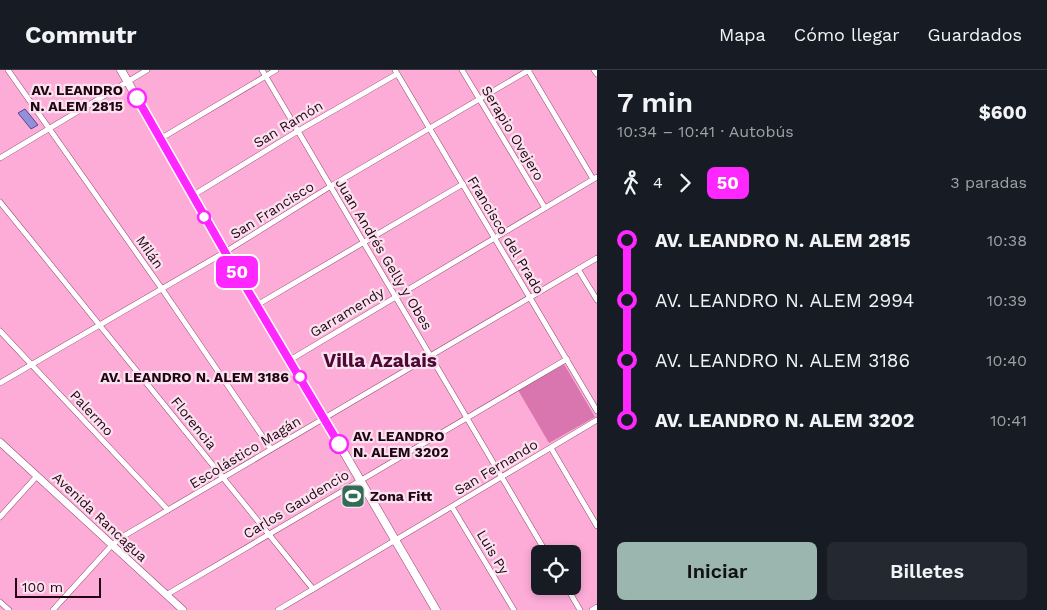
<!DOCTYPE html>
<html lang="es">
<head>
<meta charset="utf-8">
<style>
	body { margin:0; font-family:"Work Sans",sans-serif; background:#242831; color:#f1f3f6; height:100vh; display:flex; flex-direction:column; font-size:19px; white-space:nowrap }
	* { box-sizing:border-box; margin:0 }
	p { font-size:16px; color:#9ea1a6 }
	.icon { flex:none; width:28px; height:28px; fill:none; stroke:currentColor; stroke-width:2; stroke-linecap:round; stroke-linejoin:round }
	.map { position:relative; flex:1; overflow:hidden }
	.panel { display:flex; flex-direction:column; background:#171b24; width:450px }
	.panel>* { flex:none }
	.badge { padding:0 10px; border-radius:8px; font-size:18px; line-height:32px }
	.controls { position:absolute; left:531px; top:475px; display:grid; gap:10px }
	.controls a { display:grid; place-items:center; width:50px; height:50px; border-radius:8px; background:#171b24; box-shadow:0 2px 8px #0003; font-size:25px }
	.scale { position:absolute; left:15px; bottom:12px; width:86px; box-sizing:border-box; padding-left:5px; border:2px solid #200515; border-top:0; font-size:14px; line-height:18px; white-space:nowrap; color:#200515; -webkit-text-stroke:4px #fbe2ee; paint-order:stroke }
	.map>.badge { position:absolute; translate:-50% -50%; box-shadow:0 0 0 2px #fff }
	.legs { display:flex; align-items:center; gap:8px; height:55px; padding:0 20px; font-size:16px }
	.legs p { margin-inline-start:auto }
	.summary { display:flex; align-items:center; justify-content:space-between; height:85px; padding:0 20px }
	h1 { font-size:28px; font-weight:600; line-height:38px }
	.primary-button { display:flex; gap:10px; margin-top:auto; padding:10px 20px }
	.primary-button a { flex:1; height:58px; border-radius:8px; background:#9bb6ae; color:#111; font-size:20px; font-weight:600; line-height:58px; text-align:center }
	.primary-button a+a { background:#242831; color:#f1f3f6 }
	ul { padding:0 20px; list-style:none }
	li { display:flex; align-items:center; gap:18px; height:60px; font-size:19px }
	li i { display:grid; place-items:center; width:8px; height:100%; margin:0 6px; background:currentColor }
	li i::after { content:''; width:12px; height:12px; margin:-6px; border:4px solid; border-radius:50%; background:#171b24 }
	li p { margin-inline-start:auto }
	li:first-child i { background:linear-gradient(#0000 50%,currentColor 0) }
	li:last-child i { background:linear-gradient(currentColor 50%,#0000 0) }
	header { display:flex; align-items:center; gap:30px; box-sizing:border-box; height:70px; padding:0 25px; background:#171b24; border-bottom:1px solid #363941 }
	header strong { font-size:24px }
	nav { display:flex; gap:28px; margin-inline-start:auto; font-size:18px }
	main { display:flex; flex:1; min-height:0 }
	.map>svg:first-child { display:block }
	.green { fill:#d975af }
	.building { fill:#938fd9; stroke:#50498d }
	.lines { fill:none; stroke-linecap:round; stroke-linejoin:round }
	.minor-casing { stroke:#8f4871; stroke-width:6 }
	.secondary-casing { stroke:#8f4871; stroke-width:8 }
	.primary-casing { stroke:#8f4871; stroke-width:9 }
	.minor { stroke:#fff; stroke-width:5 }
	.secondary { stroke:#fff; stroke-width:7 }
	.primary { stroke:#fff; stroke-width:8 }
	.line-1-casing { stroke:#fff; stroke-width:11 }
	.line-1 { stroke:#fe27ff; stroke-width:8 }
	.stop-1-dot { fill:#fff; stroke:#fe27ff; stroke-width:2.5 }
	.labels { text-anchor:middle; stroke-width:4.5; stroke-linejoin:round; paint-order:stroke }
	.stop-label { font-size:14px; font-weight:bold; fill:#200515; stroke:#fbe2ee; text-anchor:end }
	.street-label { font-size:14px; fill:#200515; stroke:#fbe2ee }
	.poi-label { font-size:14px; font-weight:bold; fill:#200515; stroke:#fbe2ee; text-anchor:start }
	.district-label { font-size:19px; font-weight:bold; fill:#4d0936; stroke:#fbe2ee }
</style>
</head>
<body>
<header>
<strong>Commutr</strong>
<nav><a>Mapa</a><a>Cómo llegar</a><a>Guardados</a></nav>
</header>
<main>
<div class="map">
<svg width="597" height="540" viewBox="0 0 597 540">
	<rect width="100%" height="100%" fill="#fdacd8"/>
	<path class="green" d="M564,294L595,347L549,373L518,320Z"/>
	<path class="building" d="M25,39L38,55L31,59L18,43Z"/>
	<g class="lines">
		<g class="minor-casing">
			<g id="minor">
				<path d="M8,0L162,219L271,379"/>
				<path d="M262,0L547,484"/>
				<path d="M395,0L597,341"/>
				<path d="M462,0L545,138"/>
				<path d="M528,0L593,109"/>
				<path d="M594,0L597,4"/>
				<path d="M160,69L276,0"/>
				<path d="M0,88L147,0"/>
				<path d="M192,126L298,61L397,4"/>
				<path d="M0,132L313,519"/>
				<path d="M578,199L597,230"/>
				<path d="M257,235L463,114"/>
				<path d="M0,261L168,440"/>
				<path d="M290,290L597,107"/>
				<path d="M0,313L225,182L331,116L529,0"/>
				<path d="M551,378L597,456"/>
				<path d="M452,437L514,540"/>
				<path d="M0,447L37,406"/>
				<path d="M566,516L580,540"/>
				<path d="M166,525L567,289"/>
				<path d="M0,532L9,540"/>
				<path d="M53,540L112,475L122,467L597,188"/>
				<path d="M278,540L597,350"/>
				<path d="M592,540L597,537"/>
			</g>
		</g>
		<g class="secondary-casing">
			<path id="secondary" d="M0,372L183,540"/>
		</g>
		<g class="primary-casing">
			<path id="primary" d="M121,0L225,182L290,290L436,540"/>
		</g>
		<use href="#minor" class="minor"/>
		<use href="#secondary" class="secondary"/>
		<use href="#primary" class="primary"/>
	</g>
	<g class="lines">
		<g class="line-1-casing">
			<path id="line-1" d="M137,28L225,182L339,374"/>
		</g>
		<use href="#line-1" class="line-1"/>
	</g>
	<defs>
		<g id="stadium-square" transform="scale(1.25)"><rect x="-9" y="-9" width="18" height="18" rx="4" fill="#326c56" stroke="#fbe2ee"/><path d="M0-5a6.5 5 0 1 0 0 10a6.5 5 0 1 0 0-10ZM-3.5-1.8h7v3.6h-7Z" fill="#fff"/></g>
	</defs>
	<g fill-rule="evenodd">
		<use href="#stadium-square" x="353" y="426"/>
	</g>
	<g class="stop-1-dot">
		<circle cx="137" cy="28" r="9"/>
		<circle cx="204" cy="147" r="6"/>
		<circle cx="300" cy="307" r="6"/>
		<circle cx="339" cy="374" r="9"/>
	</g>
	<g class="labels">
		<g class="stop-label">
			<text x="123" y="25">AV. LEANDRO<tspan x="123" dy="16">N. ALEM 2815</tspan></text>
			<text x="289" y="312">AV. LEANDRO N. ALEM 3186</text>
			<text x="353" y="371" text-anchor="start">AV. LEANDRO<tspan x="353" dy="16">N. ALEM 3202</tspan></text>
		</g>
		<g class="street-label">
			<text transform="translate(288 54) rotate(-31)" y="5">San Ramón</text>
			<text transform="translate(513 63) rotate(59)" y="5">Serapio Ovejero</text>
			<text transform="translate(272 140) rotate(-32)" y="5">San Francisco</text>
			<text transform="translate(506 165) rotate(59)" y="5">Francisco del Prado</text>
			<text transform="translate(150 182) rotate(55)" y="5">Milán</text>
			<text transform="translate(384 184) rotate(59)" y="5">Juan Andrés Gelly y Obes</text>
			<text transform="translate(347 242) rotate(-31)" y="5">Garramendy</text>
			<text transform="translate(92 343) rotate(47)" y="5">Palermo</text>
			<text transform="translate(194 353) rotate(51)" y="5">Florencia</text>
			<text transform="translate(245 382) rotate(-31)" y="5">Escolástico Magán</text>
			<text transform="translate(496 397) rotate(-31)" y="5">San Fernando</text>
			<text transform="translate(296 434) rotate(-31)" y="5">Carlos Gaudencio</text>
			<text transform="translate(100 447) rotate(43)" y="5">Avenida Rancagua</text>
			<text transform="translate(493 482) rotate(59)" y="5">Luis Py</text>
		</g>
		<g class="poi-label">
			<text x="370" y="431">Zona Fitt</text>
		</g>
		<g class="district-label">
			<text x="380" y="297">Villa Azalais</text>
		</g>
	</g>
</svg>
<div class="controls">
<a><svg class="icon" aria-label="locate" viewBox="0 0 24 24"><circle cx="12" cy="12" r="6"/><path d="M12 2v4M12 18v4M2 12h4M18 12h4"/></svg></a>
</div>
<div class="scale">100 m</div>
<b class="badge" style="left:237px;top:202px;background:#fe27ff;color:#fff">50</b>
</div>
<section class="panel">
<div class="summary"><div><h1>7 min</h1><p>10:34 – 10:41 · Autobús</p></div><b>$600</b></div>
<div class="legs"><svg class="icon" aria-label="walk" viewBox="0 0 24 24"><circle cx="13" cy="4" r="2"/><path d="M13 8l-2 6 4 7M11 14l-3 7M7 12l3-4h3l4 4"/></svg>4<svg class="icon" aria-label="forward" viewBox="0 0 24 24"><path d="M9 5l7 7-7 7"/></svg><b class="badge" style="background:#fe27ff;color:#fff">50</b><p>3 paradas</p></div>
<ul>
<li><i style="color:#fe27ff"></i><b>AV. LEANDRO N. ALEM 2815</b><p>10:38</p></li>
<li><i style="color:#fe27ff"></i><span>AV. LEANDRO N. ALEM 2994</span><p>10:39</p></li>
<li><i style="color:#fe27ff"></i><span>AV. LEANDRO N. ALEM 3186</span><p>10:40</p></li>
<li><i style="color:#fe27ff"></i><b>AV. LEANDRO N. ALEM 3202</b><p>10:41</p></li>
</ul>
<div class="primary-button"><a>Iniciar</a><a>Billetes</a></div>
</section>
</main>
</body>
</html>
